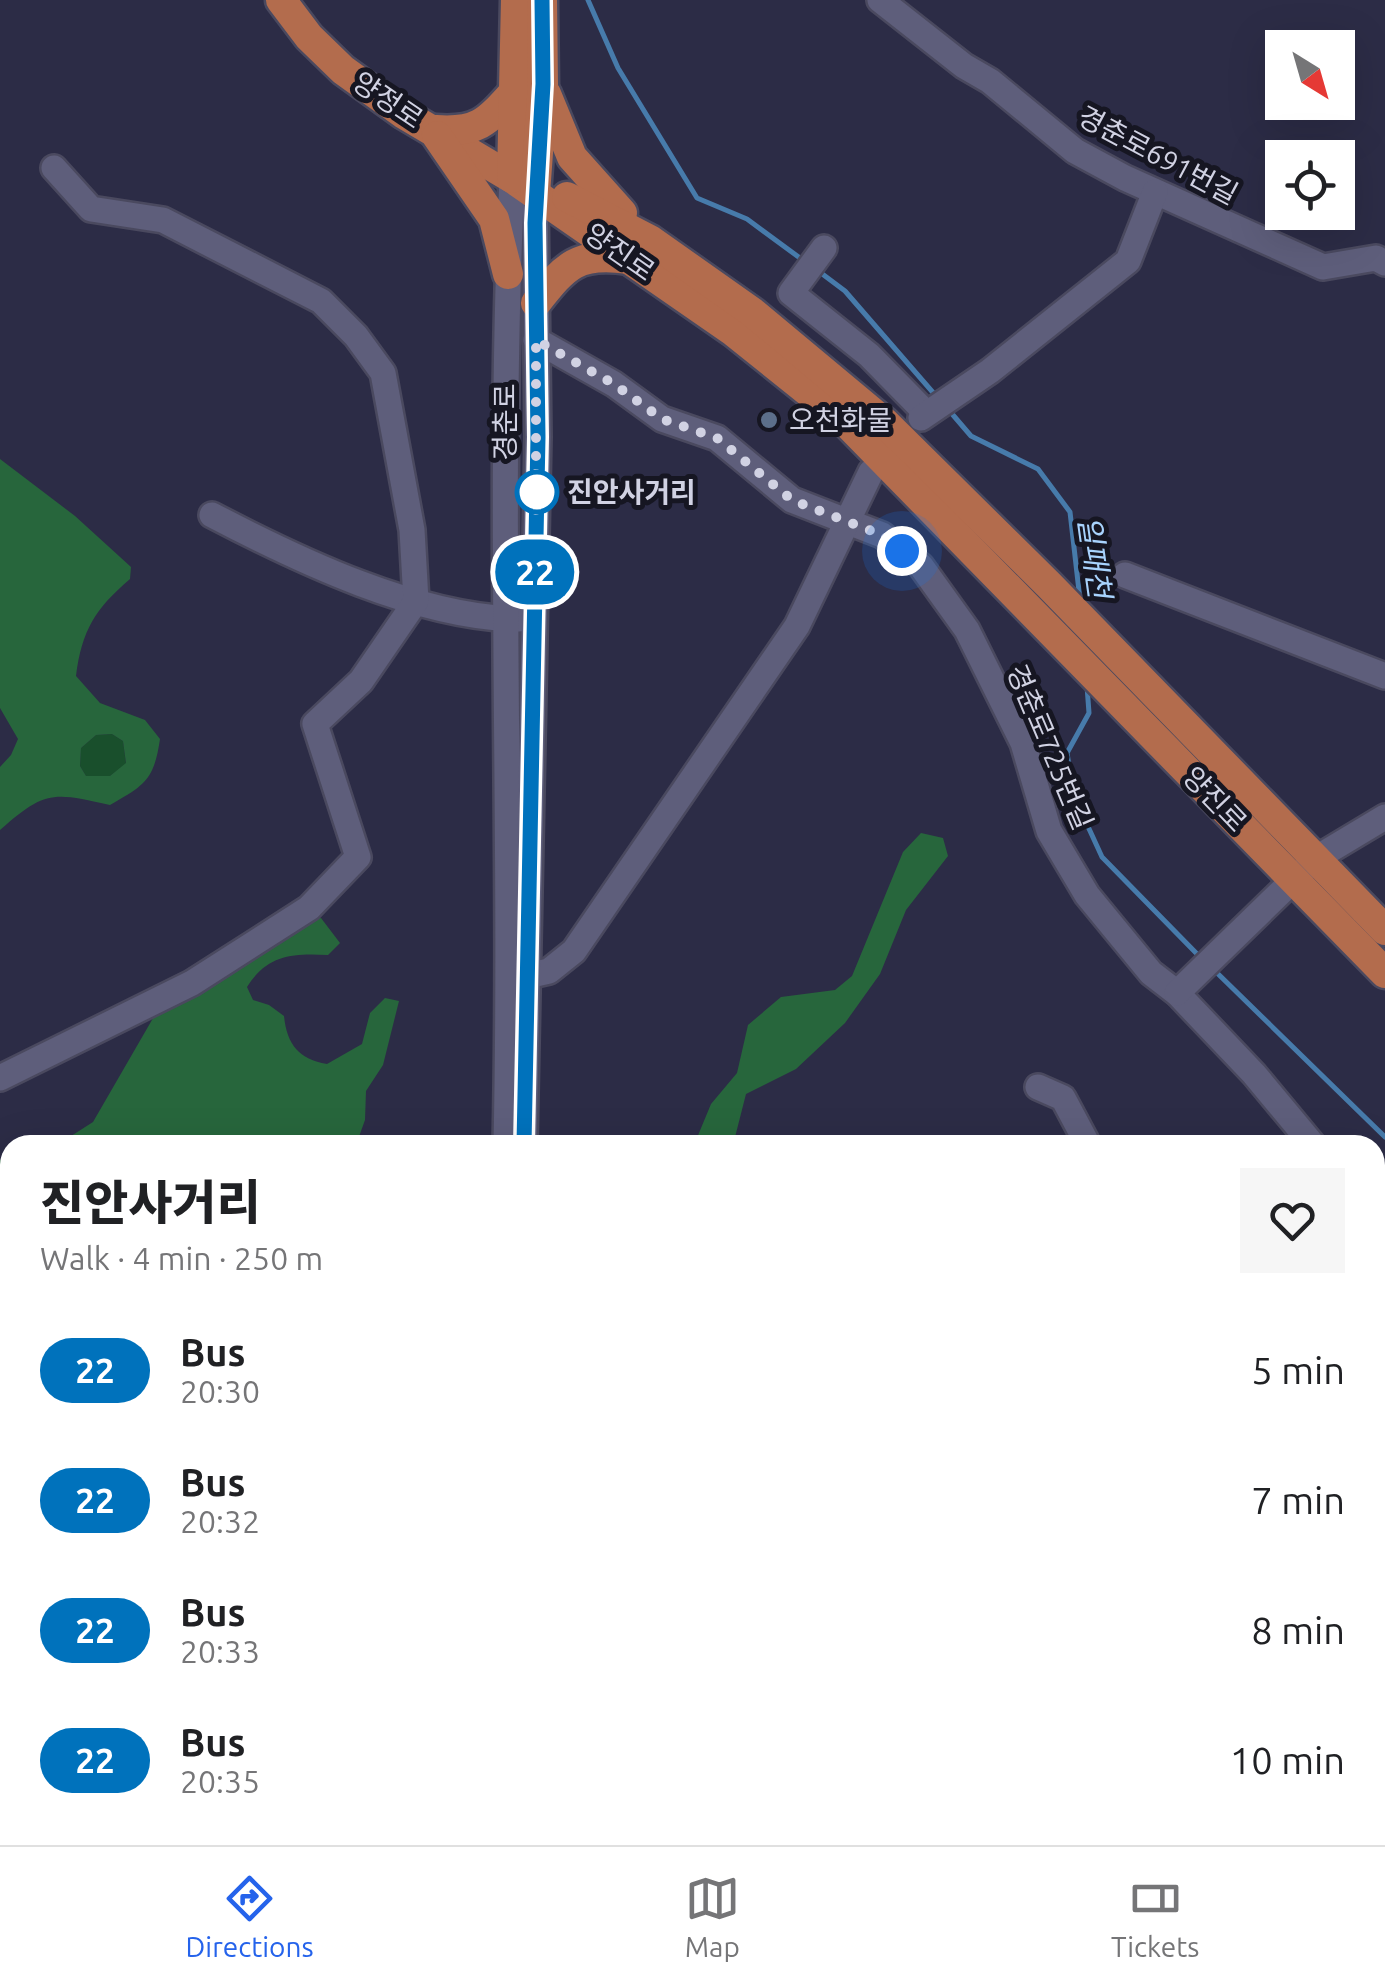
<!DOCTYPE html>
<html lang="en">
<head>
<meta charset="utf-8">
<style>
	body { margin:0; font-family:Ubuntu,"Noto Sans KR",sans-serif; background:#f6f6f6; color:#202124; height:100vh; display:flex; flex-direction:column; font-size:38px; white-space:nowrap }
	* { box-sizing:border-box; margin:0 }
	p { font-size:32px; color:#757577 }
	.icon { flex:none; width:55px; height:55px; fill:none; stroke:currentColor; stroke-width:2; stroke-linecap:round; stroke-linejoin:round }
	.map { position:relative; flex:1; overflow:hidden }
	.drawer { position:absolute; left:0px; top:1135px; width:1385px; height:710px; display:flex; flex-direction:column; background:#fff; border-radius:30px 30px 0 0; box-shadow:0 10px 40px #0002 }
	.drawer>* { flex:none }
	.badge { padding:0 20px; border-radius:32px; font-size:35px; line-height:65px }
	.needle { width:65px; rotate:143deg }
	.fabs { position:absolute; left:1265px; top:30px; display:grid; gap:20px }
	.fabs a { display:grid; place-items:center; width:90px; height:90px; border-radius:0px; background:#fff; box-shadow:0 10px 40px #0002; font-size:50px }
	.you { position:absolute; width:50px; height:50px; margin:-25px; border:8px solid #fff; border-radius:50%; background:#1a73e8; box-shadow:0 0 0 15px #1a73e833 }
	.map>.badge { position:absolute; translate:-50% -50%; box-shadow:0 0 0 5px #fff }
	.round { display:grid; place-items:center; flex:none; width:105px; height:105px; border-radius:0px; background:#f6f6f6 }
	.head { display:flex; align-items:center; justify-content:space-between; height:170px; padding:0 40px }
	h1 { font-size:48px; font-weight:800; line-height:75px }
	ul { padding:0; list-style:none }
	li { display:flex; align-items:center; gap:30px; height:130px; padding:0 40px }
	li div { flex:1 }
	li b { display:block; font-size:38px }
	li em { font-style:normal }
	li .badge { min-width:110px; font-weight:700; text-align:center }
	.menu { display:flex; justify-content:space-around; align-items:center; height:140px; border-top:2px solid #e0e0e0; background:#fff; font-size:28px; color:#757577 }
	.menu a { display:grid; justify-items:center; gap:5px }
	.menu .on { color:#2563eb }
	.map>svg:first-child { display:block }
	.green { fill:#194f2c }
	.forest { fill:#27663c; fill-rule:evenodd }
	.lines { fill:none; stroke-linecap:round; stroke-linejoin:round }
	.stream { stroke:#477bab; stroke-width:5 }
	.minor-casing { stroke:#4a495f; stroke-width:30 }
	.major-casing { stroke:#4a495f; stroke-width:35 }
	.minor { stroke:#5e5e7b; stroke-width:25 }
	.major { stroke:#b36c4d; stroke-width:30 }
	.line-casing { stroke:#fff; stroke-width:22 }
	.line { stroke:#0072bc; stroke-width:15 }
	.walk { stroke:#d1d2e3; stroke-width:10; stroke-dasharray:0 18 }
	.service-dot { fill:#5c6f8a; stroke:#161622; stroke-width:4 }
	.stop-dot { fill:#fff; stroke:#0072bc; stroke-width:5 }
	.labels { text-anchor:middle; stroke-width:10; stroke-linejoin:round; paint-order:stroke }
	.street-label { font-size:28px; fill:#d1d2e3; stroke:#161622 }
	.poi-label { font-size:28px; fill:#d1d2e3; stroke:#161622; text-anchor:start }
	.stop-label { font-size:28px; font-weight:bold; fill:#d1d2e3; stroke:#161622; text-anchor:start }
	.water-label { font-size:30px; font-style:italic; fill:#a8d3fd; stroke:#161622 }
</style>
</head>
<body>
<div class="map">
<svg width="1385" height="1845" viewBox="0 0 1385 1845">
	<rect width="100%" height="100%" fill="#2c2c46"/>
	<path class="green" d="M112,734L123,741L126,764L110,776H86L80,766L81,748L96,735Z"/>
	<g class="forest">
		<path d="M0,459L75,516L131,567L130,579C95,609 82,630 76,676L100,703L145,720L160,739C154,780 145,785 110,805C53,792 45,790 0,830V767L11,755L18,739L0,708ZM112,734L123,741L126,763L110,776H86L80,766L81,748L96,735Z"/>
		<path d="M921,833L943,838L948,856L906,910L880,974L845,1023L796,1069L746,1094L733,1145H694L711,1104L737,1073L748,1025L781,997L835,990L852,976L903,852Z"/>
		<path d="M321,918L340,943L328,955C292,953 267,955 247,987L253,1000L269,1005L284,1016C287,1045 299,1059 327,1064L362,1044L370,1013L385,998L399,1001L383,1065L366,1091L365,1120L356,1145H57L93,1122L156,1013L300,922Z"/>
		<path d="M10,1158V1545L0,1542V1160Z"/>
	</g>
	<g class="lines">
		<g class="stream">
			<path d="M588,0L618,68L697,198L747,219L804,261"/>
			<path d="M817,270L845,291L936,396"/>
			<path d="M947,408L971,436L1038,469L1070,512L1080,600"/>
			<path d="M1087,686L1089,713L1067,753L1074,796L1102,857L1200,957"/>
			<path d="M1212,968L1385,1137"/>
		</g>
		<g class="minor-casing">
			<g id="minor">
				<path d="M880,0L964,66L990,81L1075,151L1125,178L1323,267L1376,258L1385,263"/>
				<path d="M824,248L791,293L869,355L926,413"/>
				<path d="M536,340L614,384L662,419L717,438L792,500L882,535L921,566L967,630L1023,743L1049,831L1087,895L1151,973L1177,993L1254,1074L1313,1145"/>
				<path d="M921,418L990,371L1128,261L1155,192"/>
				<path d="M212,515C298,560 419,618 519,619"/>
				<path d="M1125,575L1385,676"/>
				<path d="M527,976L549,971L574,951L797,626L871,472"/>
				<path d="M1177,993L1315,859L1385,817"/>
				<path d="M0,1078L192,983L309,908L358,857L315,724L361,681L416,601L412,530L383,373L356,336L321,301L163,220L91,209L54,168"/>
				<path d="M1038,1087L1063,1098L1088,1145"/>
				<path d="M506,1145C513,823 497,500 512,178"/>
				<path d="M524,1145L538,437L535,194"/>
				<path d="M1375,1231L1385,1245"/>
				<path d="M1375,1291L1385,1285"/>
				<path d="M0,1636L10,1641"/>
				<path d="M0,1796L10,1795"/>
				<path d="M562,1835L563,1845"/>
				<path d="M400,1845L402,1835"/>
				<path d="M421,1845L422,1835"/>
			</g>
		</g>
		<g class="major-casing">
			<g id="major">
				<path d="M281,0L309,37L343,70L404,114L512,178L734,332L845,421L1385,973"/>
				<path d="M546,94L572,157L622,213"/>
				<path d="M436,130C478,133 487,122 514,92"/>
				<path d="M437,136L494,219L508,274"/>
				<path d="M512,178L516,0"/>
				<path d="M535,194L543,84L542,0"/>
				<path d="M567,197L650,240L752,312L884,422L1049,585L1385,930"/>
				<path d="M536,303C566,265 577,252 628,259"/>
			</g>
		</g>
		<use href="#minor" class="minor"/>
		<use href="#major" class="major"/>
	</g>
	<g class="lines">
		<g class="line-casing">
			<path id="line" d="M524,1145L538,437L535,223L543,84L542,0"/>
		</g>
		<use href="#line" class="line"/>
		<path class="walk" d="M537,492L536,510V340L614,384L662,419L717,438L792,500L882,535L902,551"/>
	</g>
	<circle class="service-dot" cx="769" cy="420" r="10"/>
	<circle class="stop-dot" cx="537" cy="492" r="20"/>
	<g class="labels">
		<g class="street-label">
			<text transform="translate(388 100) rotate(34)" y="10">양정로</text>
			<text transform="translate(1158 155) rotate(28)" y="10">경춘로691번길</text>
			<text transform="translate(620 252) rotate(35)" y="10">양진로</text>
			<text transform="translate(505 422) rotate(-90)" y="10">경춘로</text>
			<text transform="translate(1050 747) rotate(67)" y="10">경춘로725번길</text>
			<text transform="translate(1215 799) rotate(46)" y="10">양진로</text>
		</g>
		<g class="poi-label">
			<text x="789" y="430">오천화물</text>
		</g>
		<g class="stop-label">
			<text x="567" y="502">진안사거리</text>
		</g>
		<g class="water-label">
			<text transform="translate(1094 557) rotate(82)" y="10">일패천</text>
		</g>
	</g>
</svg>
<div class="fabs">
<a><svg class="needle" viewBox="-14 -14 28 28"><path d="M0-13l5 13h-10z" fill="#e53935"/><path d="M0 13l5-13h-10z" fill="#757577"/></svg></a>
<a><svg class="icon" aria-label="locate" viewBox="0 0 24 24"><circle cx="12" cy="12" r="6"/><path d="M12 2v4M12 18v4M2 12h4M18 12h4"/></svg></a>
</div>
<div class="you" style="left:902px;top:551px"></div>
<b class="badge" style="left:535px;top:572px;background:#0072bc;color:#fff">22</b>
<section class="drawer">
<div class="head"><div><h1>진안사거리</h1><p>Walk · 4 min · 250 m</p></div><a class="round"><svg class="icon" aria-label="heart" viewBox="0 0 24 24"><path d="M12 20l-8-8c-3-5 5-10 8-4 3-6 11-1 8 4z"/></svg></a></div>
<ul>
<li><span class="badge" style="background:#0072bc;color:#fff">22</span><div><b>Bus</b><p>20:30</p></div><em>5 min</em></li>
<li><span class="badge" style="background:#0072bc;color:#fff">22</span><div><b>Bus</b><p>20:32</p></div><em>7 min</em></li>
<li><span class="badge" style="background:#0072bc;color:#fff">22</span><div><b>Bus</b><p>20:33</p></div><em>8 min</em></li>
<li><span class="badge" style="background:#0072bc;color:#fff">22</span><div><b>Bus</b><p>20:35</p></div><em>10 min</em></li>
</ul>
</section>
</div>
<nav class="menu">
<a class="on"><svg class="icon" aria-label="directions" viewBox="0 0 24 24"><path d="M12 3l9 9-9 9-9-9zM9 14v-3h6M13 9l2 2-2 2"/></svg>Directions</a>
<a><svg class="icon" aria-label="map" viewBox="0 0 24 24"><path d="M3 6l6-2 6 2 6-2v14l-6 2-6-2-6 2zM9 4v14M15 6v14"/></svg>Map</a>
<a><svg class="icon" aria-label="tickets" viewBox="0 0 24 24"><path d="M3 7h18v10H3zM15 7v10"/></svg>Tickets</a>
</nav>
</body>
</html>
